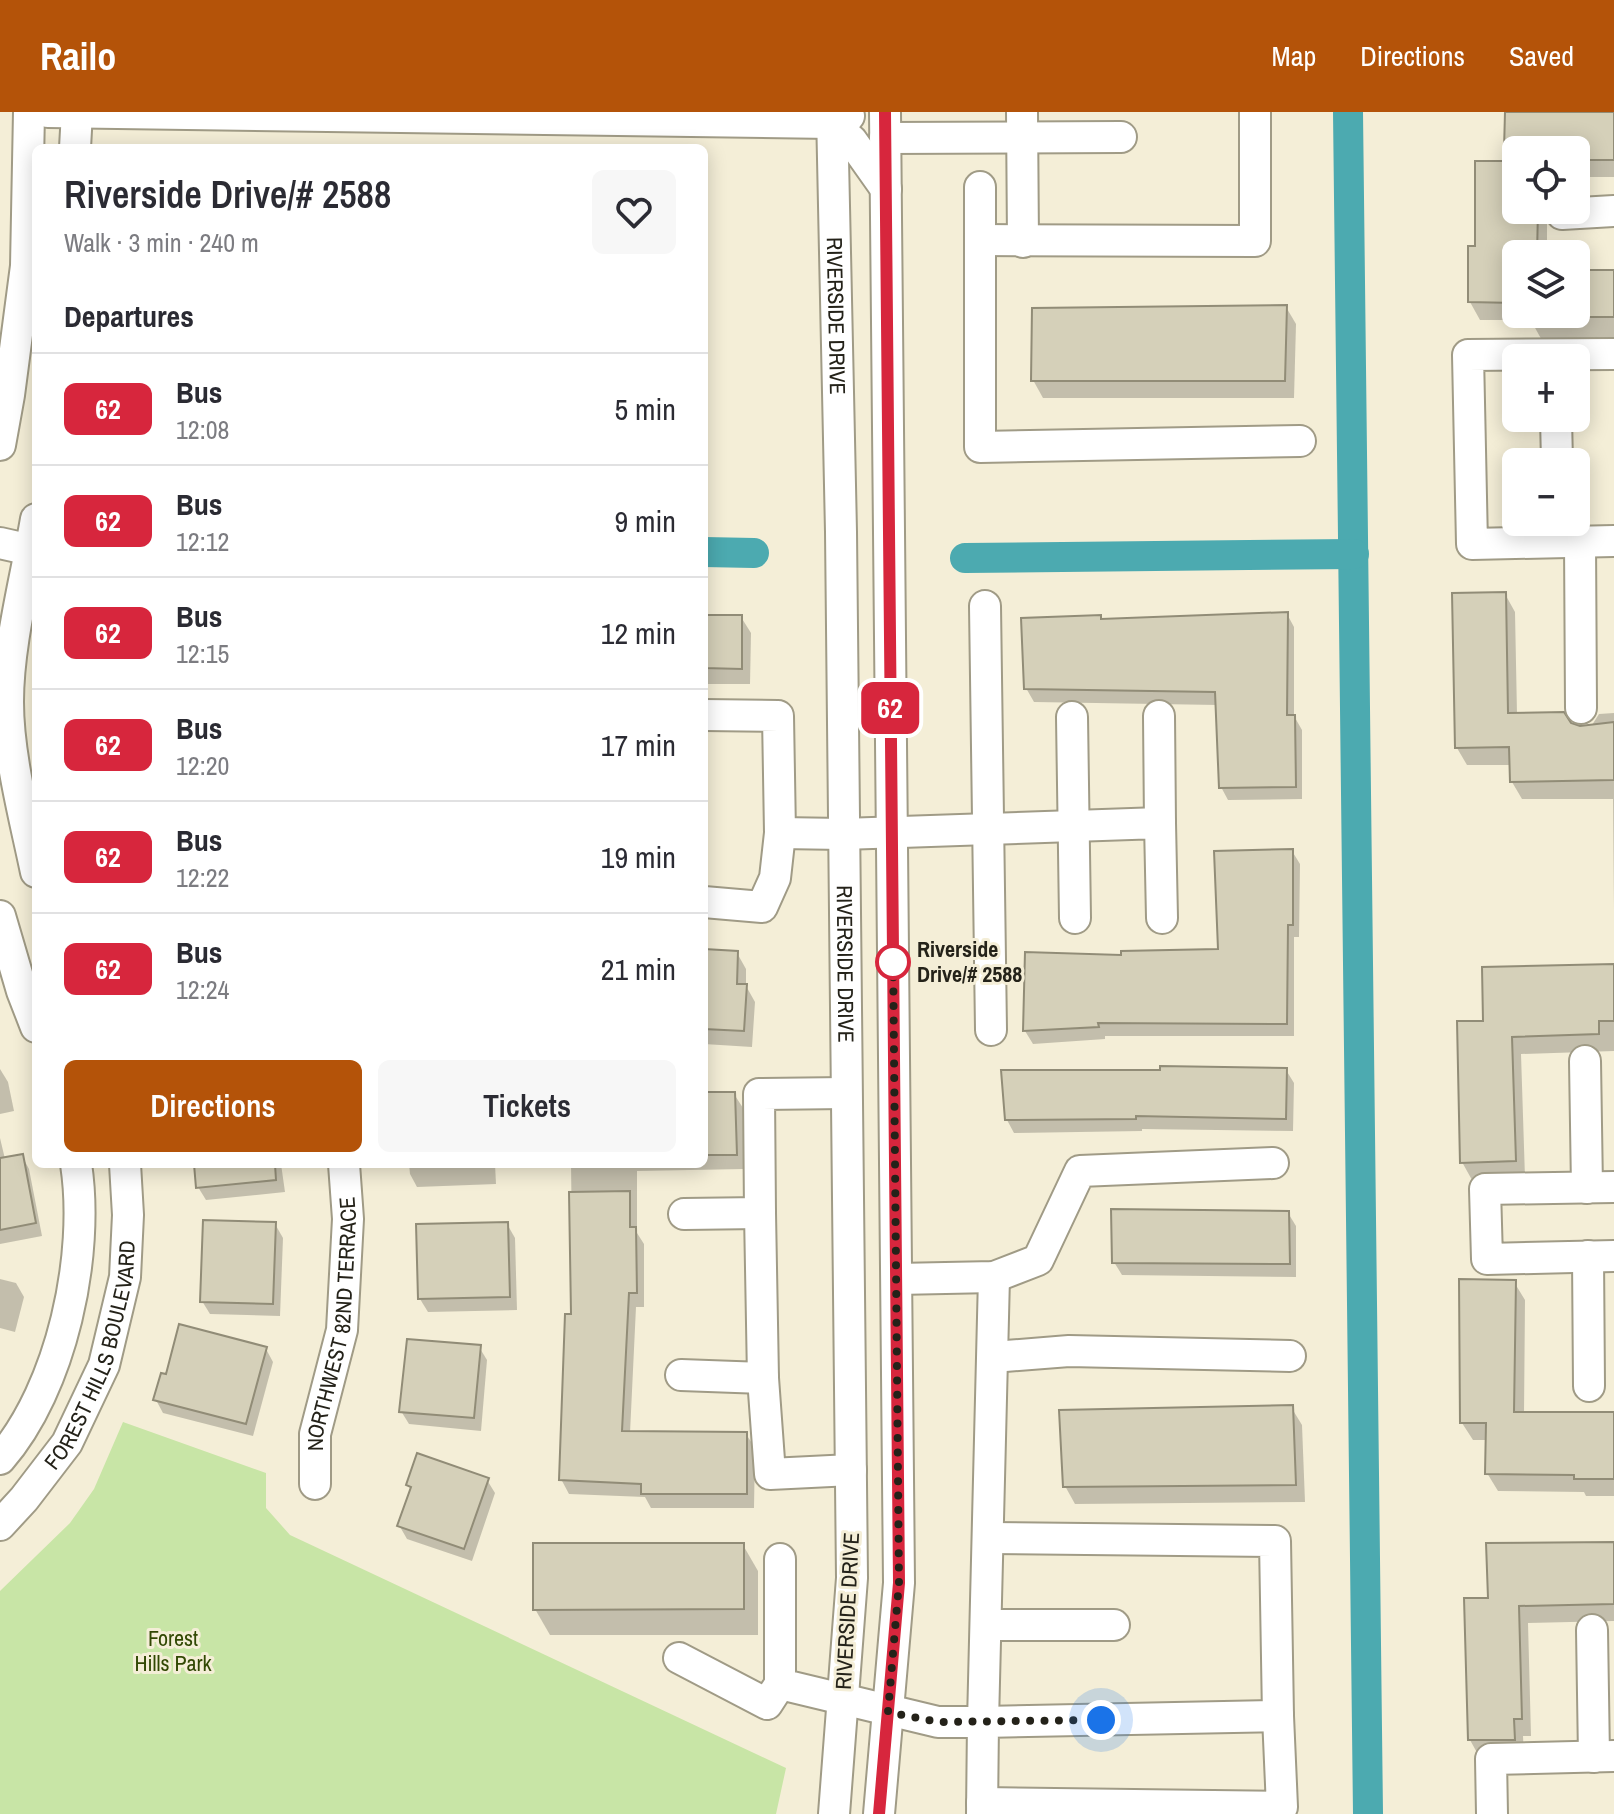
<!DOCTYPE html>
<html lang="en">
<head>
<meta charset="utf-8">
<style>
	body { margin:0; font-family:"Archivo Narrow",sans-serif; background:#f7f7f7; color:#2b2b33; height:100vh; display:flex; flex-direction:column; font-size:30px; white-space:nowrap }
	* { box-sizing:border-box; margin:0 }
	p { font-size:26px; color:#7c7c81 }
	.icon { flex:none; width:44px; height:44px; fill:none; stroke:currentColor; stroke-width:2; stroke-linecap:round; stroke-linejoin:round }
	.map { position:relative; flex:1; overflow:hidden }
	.panel { position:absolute; left:32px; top:32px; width:676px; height:1024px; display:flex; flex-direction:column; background:#fff; border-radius:12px; box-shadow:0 4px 20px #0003 }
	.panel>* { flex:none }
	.badge { padding:0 16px; border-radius:12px; font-size:28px; line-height:52px }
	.buttons { position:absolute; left:1502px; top:24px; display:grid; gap:16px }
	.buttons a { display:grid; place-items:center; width:88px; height:88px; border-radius:12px; background:#fff; box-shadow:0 4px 20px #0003; font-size:40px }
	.you { position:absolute; width:40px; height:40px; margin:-20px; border:6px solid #fff; border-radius:50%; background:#1a73e8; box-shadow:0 0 0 12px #1a73e833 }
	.map>.badge { position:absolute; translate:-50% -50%; box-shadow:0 0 0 4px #fff }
	h2 { padding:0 32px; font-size:30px; line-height:72px }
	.round { display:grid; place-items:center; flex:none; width:84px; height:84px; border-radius:12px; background:#f7f7f7 }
	.overview { display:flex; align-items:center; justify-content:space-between; height:136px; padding:0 32px }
	h1 { font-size:38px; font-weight:600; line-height:60px }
	.cta { display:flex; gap:16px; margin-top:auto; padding:16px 32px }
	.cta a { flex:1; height:92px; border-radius:12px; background:#b45309; color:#fff; font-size:32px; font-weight:600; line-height:92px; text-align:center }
	.cta a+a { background:#f7f7f7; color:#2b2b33 }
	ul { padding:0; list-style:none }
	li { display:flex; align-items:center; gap:24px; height:112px; padding:0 32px; border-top:2px solid #e1e1e2 }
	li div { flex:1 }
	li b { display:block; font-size:30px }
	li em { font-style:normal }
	li .badge { min-width:88px; font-weight:700; text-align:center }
	header { display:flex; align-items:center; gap:48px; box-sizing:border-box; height:112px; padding:0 40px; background:#b45309; color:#fff }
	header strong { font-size:38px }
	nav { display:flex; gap:44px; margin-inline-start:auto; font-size:28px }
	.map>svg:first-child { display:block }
	.green { fill:#c8e5a6 }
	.shadow { fill:#0003 }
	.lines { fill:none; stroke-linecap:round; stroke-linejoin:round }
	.canal { stroke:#4caab0; stroke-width:30 }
	.building { fill:#d5d0b9; stroke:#918c77; stroke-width:2 }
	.minor-casing { stroke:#a09b86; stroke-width:34 }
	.minor { stroke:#fff; stroke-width:30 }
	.line-casing { stroke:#fff; stroke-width:18 }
	.line { stroke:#d7263d; stroke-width:12 }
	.walk { stroke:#242219; stroke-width:8; stroke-dasharray:0 14.4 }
	.stop-dot { fill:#fff; stroke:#d7263d; stroke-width:4 }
	.labels { text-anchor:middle; stroke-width:6; stroke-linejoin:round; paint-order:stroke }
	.street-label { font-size:22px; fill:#242219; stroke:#f4eed7 }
	.stop-label { font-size:22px; font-weight:bold; fill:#242219; stroke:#f4eed7; text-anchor:start }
	.park-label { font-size:22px; fill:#314803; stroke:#f4eed7 }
</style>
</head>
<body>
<header>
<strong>Railo</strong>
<nav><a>Map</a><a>Directions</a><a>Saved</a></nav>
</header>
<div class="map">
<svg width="1614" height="1702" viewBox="0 0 1614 1702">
	<rect width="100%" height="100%" fill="#f4eed7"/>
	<path class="green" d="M123,1310L266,1361V1396L290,1423L786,1656L776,1702H0V1479L70,1411L94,1377Z"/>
	<g class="shadow">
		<path d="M1507,0H1614V65H1576V38H1516V98H1547V142H1516V202H1576V160H1614V232H1544L1534,214V208H1480L1470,190L1477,136L1506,51Z"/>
		<path d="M1286,195L1296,212L1294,286H1043L1033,268Z"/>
		<path d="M1505,482L1515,500L1517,602L1582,616L1592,613L1599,602L1614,601V799L1613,687H1522L1512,670V653H1467L1457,636Z"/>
		<path d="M1287,502L1294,515V604L1302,618V687L1228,688L1221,675L1218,593L1034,590L1026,576L1101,509Z"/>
		<path d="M704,505H741L751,521L750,572H704Z"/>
		<path d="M1292,739L1300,752L1299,825H1294V924H1105V927L1033,932L1025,919L1123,845L1220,839Z"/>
		<path d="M704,839L737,841L746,857V874L755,890L752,935L704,932Z"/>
		<path d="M1614,854V939L1521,942L1525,1066L1472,1068L1462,1050L1485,910Z"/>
		<path d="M0,957L8,970L14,999L0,1002Z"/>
		<path d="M1286,958L1294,971L1293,1019L1142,1017V1019L1014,1021L1007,1008Z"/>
		<path d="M704,982H734L743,996L744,1057L637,1059V1121L644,1132V1195H636L630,1321L746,1322L755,1336L754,1396H651L645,1385L569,1382L561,1367L573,1204L571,1052H704Z"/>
		<path d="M0,1026L5,1047L22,1044L29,1057L42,1124L0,1132Z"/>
		<path d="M196,1052H281L285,1080L206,1088L198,1075Z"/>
		<path d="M409,1052H495L496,1072L417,1075L410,1062Z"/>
		<path d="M1288,1101L1296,1114V1165L1122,1163L1114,1150Z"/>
		<path d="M275,1112L283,1126L280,1204L210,1202L202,1189Z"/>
		<path d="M507,1112L515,1126L517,1198L428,1200L420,1187Z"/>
		<path d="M0,1167L16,1171L24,1185L15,1220L0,1216Z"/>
		<path d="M1514,1170L1525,1188L1524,1302H1614V1384H1586L1584,1380L1498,1379L1487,1361L1488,1328H1473L1462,1311Z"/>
		<path d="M479,1235L487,1248L481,1319L409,1312L401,1299Z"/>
		<path d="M266,1237L273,1250L253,1324L163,1301L156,1288Z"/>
		<path d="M1291,1295L1302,1313L1305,1390L1075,1392L1065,1374Z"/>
		<path d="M487,1368L495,1381L472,1449L407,1427L399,1413L412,1379L408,1373Z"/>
		<path d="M1614,1432V1509L1528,1511L1531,1624H1523L1524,1645L1480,1646L1470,1628L1490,1488Z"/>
		<path d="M743,1433L758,1459V1523H550L535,1497Z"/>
	</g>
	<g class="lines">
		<g class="canal">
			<path d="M1348,0L1368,1702"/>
			<path d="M704,440L754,441"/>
			<path d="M965,446L1354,442"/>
		</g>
	</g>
	<g class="building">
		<path d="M1505,0H1614V48H1576V38H1504Z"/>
		<path d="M1475,49H1516V98H1538L1537,142H1516V191L1468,190V134H1475Z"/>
		<rect x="1576" y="158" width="38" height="47"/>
		<path d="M1287,193L1285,269H1031L1032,196Z"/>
		<path d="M1506,480L1508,601L1564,600L1571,611L1580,614L1614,610V668L1510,670L1509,635L1455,636L1452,481Z"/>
		<path d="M1288,500L1287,603H1295L1296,675L1219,676L1215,580L1024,577L1021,506L1101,503V507Z"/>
		<path d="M704,503H742V557L704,556Z"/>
		<path d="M1293,737V813H1288L1287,912L1098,911L1099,915L1023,919L1025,840L1121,843V839L1218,837L1214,739Z"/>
		<path d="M704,837L738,839L737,872H747L744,919L704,917Z"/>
		<path d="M1614,852V909H1599V922L1512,925L1516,1049L1460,1051L1457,909H1483L1482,855Z"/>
		<path d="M1160,954L1287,956L1286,1007L1136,1004V1007L1005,1008L1001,958H1160Z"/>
		<path d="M704,980H735L737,1043H704Z"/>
		<path d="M23,1042L36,1111L0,1118V1046Z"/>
		<path d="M194,1052H275L276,1068L196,1076Z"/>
		<path d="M630,1079V1115H636L637,1181H629L622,1319L747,1320V1382H641V1372L559,1368L565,1202H571L569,1080Z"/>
		<path d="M1111,1097L1289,1099L1290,1152L1112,1151Z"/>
		<path d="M203,1108L276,1110L273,1192L200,1190Z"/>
		<path d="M508,1110L510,1185L418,1187L416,1112Z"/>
		<path d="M1459,1167L1516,1168L1514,1300H1614V1367H1574V1363L1485,1362L1486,1311H1460Z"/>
		<path d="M179,1212L267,1235L246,1312L153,1288L161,1261L166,1262Z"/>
		<path d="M407,1227L481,1233L474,1306L399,1300Z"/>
		<path d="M1293,1293L1296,1373L1063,1375L1059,1298Z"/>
		<path d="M417,1341L489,1366L464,1437L397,1414L411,1375L406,1373Z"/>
		<path d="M1614,1430V1492L1519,1494L1522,1607H1514L1515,1628H1468L1464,1486H1488L1486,1431Z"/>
		<path d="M533,1431H744V1497L533,1498Z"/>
	</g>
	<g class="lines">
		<g class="minor-casing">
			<g id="minor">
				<path d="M48,0L832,11L849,4"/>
				<path id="s1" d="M832,0L841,420L852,1466L834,1702"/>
				<path d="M1022,0L1023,130"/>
				<path d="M832,11L852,29L886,77"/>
				<path d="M885,26L1121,25"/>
				<path d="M75,36L77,0"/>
				<path d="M980,75V335L1300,329"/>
				<path d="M1562,102L1614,99"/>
				<path d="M980,128L1255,129V0"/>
				<path d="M1614,242L1468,243L1472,432L1614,429"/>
				<path d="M1556,306L1557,350"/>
				<path d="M0,333L9,283L26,154L29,0"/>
				<path d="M36,407C26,466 8,531 8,590C8,644 25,707 36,760"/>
				<path d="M1580,429L1581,596"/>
				<path d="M0,431L31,438"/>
				<path d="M985,494L991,918"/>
				<path d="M704,603L778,604L780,721L775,766L762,795L704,790"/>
				<path d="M1159,604L1160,711"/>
				<path d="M1072,605L1075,806"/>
				<path d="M780,721L843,722L1160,711L1162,806"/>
				<path d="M0,804L22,879L36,915"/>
				<path d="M1585,949L1587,1076"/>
				<path d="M1614,1075L1485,1077L1487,1147L1614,1144"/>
				<path d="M684,1102L760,1101L759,982L846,981"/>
				<path d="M1588,1144L1589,1274"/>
				<path d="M897,1167L994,1165L1038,1148L1080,1059L1273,1051"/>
				<path d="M993,1245L1069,1239L1290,1244"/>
				<path d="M681,1263L763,1266L760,1101"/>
				<path d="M763,1266L770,1362L851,1358"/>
				<path d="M0,1347C62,1276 90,1143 76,1052"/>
				<path id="s2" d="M315,1372V1322L342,1218L348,1107L344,1052"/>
				<path id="s3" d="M0,1413L24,1387L67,1331L104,1253L125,1165L128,1103L125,1052"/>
				<path d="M780,1447V1572L938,1610H983L994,1165"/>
				<path d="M986,1513H1114"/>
				<path d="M1592,1518L1594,1645"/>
				<path d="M679,1546L767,1592L780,1572"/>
				<path d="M982,1691L1282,1695L1278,1604"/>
				<path d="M879,1702L899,1471L885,0"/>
				<path d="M982,1702L983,1610L1278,1604L1275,1429L988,1426"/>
				<path d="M1492,1702L1491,1647L1614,1644"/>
			</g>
		</g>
		<use href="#minor" class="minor"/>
	</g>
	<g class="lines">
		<g class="line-casing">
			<path id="line" d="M879,1702L899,1471L885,0"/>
		</g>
		<use href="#line" class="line"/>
		<path class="walk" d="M893,850V836L899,1471L888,1600L938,1610L1101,1608"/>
	</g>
	<circle class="stop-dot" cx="893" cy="850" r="16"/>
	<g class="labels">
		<g class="street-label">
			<text dy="8" stroke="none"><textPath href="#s1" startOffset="204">RIVERSIDE DRIVE</textPath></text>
			<text dy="8" stroke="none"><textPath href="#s1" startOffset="852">RIVERSIDE DRIVE</textPath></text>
			<text dy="8" stroke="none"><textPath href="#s2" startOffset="162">NORTHWEST 82ND TERRACE</textPath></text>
			<text dy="8" stroke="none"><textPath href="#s3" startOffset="198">FOREST HILLS BOULEVARD</textPath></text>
			<text transform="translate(847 1499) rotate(-87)" y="8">RIVERSIDE DRIVE</text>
		</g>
		<g class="stop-label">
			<text x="917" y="845">Riverside<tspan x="917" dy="25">Drive/# 2588</tspan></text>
		</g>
		<g class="park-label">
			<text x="173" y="1534">Forest<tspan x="173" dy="25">Hills Park</tspan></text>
		</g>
	</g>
</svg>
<div class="buttons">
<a><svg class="icon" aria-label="locate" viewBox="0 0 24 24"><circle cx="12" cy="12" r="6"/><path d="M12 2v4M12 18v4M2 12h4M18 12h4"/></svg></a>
<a><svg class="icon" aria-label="layers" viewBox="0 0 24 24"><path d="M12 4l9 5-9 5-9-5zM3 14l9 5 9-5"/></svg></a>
<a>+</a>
<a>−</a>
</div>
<div class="you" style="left:1101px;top:1608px"></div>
<b class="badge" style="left:890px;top:596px;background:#d7263d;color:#fff">62</b>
<section class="panel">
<div class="overview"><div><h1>Riverside Drive/# 2588</h1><p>Walk · 3 min · 240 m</p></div><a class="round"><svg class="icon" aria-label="heart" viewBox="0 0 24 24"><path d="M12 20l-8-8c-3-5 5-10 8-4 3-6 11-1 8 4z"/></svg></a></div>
<h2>Departures</h2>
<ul>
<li><span class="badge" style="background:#d7263d;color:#fff">62</span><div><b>Bus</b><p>12:08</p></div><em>5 min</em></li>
<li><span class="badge" style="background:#d7263d;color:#fff">62</span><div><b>Bus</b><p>12:12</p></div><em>9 min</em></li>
<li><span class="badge" style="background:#d7263d;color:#fff">62</span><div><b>Bus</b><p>12:15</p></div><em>12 min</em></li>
<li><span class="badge" style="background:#d7263d;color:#fff">62</span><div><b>Bus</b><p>12:20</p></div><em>17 min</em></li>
<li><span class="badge" style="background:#d7263d;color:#fff">62</span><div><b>Bus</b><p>12:22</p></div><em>19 min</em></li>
<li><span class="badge" style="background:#d7263d;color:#fff">62</span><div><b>Bus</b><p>12:24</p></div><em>21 min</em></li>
</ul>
<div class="cta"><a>Directions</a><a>Tickets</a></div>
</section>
</div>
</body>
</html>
